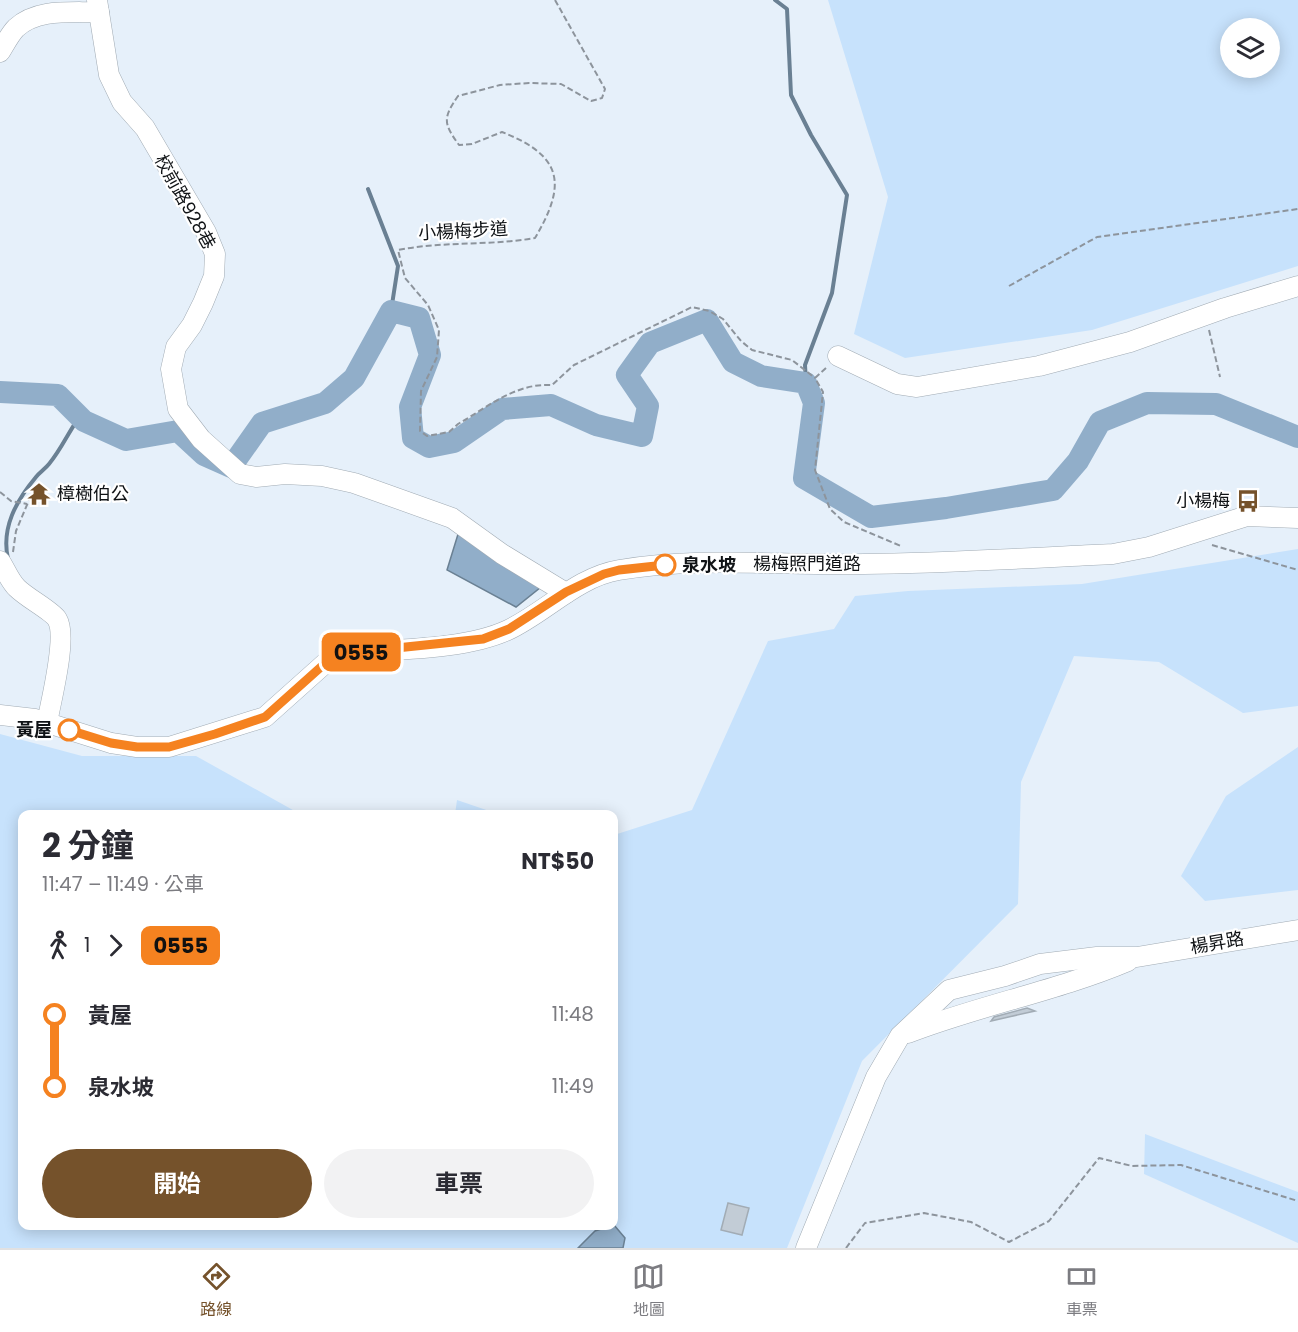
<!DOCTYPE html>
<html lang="zh-TW">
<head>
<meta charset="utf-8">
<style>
	body { margin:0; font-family:Poppins,"Noto Sans TC",sans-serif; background:#f2f2f3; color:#2b2b33; height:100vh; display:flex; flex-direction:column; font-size:22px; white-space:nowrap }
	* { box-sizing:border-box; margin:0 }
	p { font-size:20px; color:#7c7c81 }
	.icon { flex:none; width:33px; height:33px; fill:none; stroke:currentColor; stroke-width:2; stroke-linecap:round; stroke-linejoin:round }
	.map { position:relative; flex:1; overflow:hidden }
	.details { position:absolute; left:18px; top:810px; width:600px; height:420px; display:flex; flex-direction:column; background:#fff; border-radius:12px; box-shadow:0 3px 15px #0003 }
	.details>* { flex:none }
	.badge { padding:0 12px; border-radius:9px; font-size:21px; line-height:39px }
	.buttons { position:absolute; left:1220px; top:18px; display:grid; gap:12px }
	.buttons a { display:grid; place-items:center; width:60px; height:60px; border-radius:50%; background:#fff; box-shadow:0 3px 15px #0003; font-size:30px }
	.map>.badge { position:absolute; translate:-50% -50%; box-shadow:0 0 0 3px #fff }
	.legs { display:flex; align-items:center; gap:9px; height:66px; padding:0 24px; font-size:20px }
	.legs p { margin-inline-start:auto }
	.headline { display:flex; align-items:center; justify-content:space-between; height:102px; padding:0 24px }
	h1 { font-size:33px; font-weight:700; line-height:45px }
	.button { display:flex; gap:12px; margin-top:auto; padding:12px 24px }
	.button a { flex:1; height:69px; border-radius:36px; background:#75522b; color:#fff; font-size:24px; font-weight:700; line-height:69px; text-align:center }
	.button a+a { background:#f2f2f3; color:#2b2b33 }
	ul { padding:0 24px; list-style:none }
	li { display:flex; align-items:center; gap:21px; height:72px; font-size:22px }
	li i { display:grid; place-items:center; width:9px; height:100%; margin:0 8px; background:currentColor }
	li i::after { content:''; width:15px; height:15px; margin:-8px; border:4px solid; border-radius:50%; background:#fff }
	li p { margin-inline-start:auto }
	li:first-child i { background:linear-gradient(#0000 50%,currentColor 0) }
	li:last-child i { background:linear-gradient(currentColor 50%,#0000 0) }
	.tab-bar { display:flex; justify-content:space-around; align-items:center; height:84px; border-top:2px solid #e1e1e2; background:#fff; font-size:16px; color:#7c7c81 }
	.tab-bar a { display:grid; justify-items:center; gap:3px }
	.tab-bar .active { color:#75522b }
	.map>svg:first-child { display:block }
	.green { fill:#c7e2fc; fill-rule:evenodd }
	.water { fill:#91aec9; stroke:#6a8093; stroke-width:1.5 }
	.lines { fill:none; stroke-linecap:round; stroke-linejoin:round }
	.stream { stroke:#6a8093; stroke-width:4 }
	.river { stroke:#91aec9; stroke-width:22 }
	.building { fill:#c2ccd6; stroke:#a2acb5; stroke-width:1.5 }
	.minor-casing { stroke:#a1abb4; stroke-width:21 }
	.path { stroke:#8d949c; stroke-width:2; stroke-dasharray:6 3; stroke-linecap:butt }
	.minor { stroke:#fff; stroke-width:20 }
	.line-1-casing { stroke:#fff; stroke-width:14 }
	.line-1 { stroke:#f58220; stroke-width:9 }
	.stop-1-dot { fill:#fff; stroke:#f58220; stroke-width:3 }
	.labels { text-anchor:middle; stroke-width:4.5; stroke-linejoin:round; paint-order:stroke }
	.street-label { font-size:18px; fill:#101316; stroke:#fff }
	.poi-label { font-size:18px; fill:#101316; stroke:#fff; text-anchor:start }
	.stop-label { font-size:18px; font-weight:bold; fill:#101316; stroke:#fff; text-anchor:start }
</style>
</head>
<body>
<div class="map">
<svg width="1298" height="1248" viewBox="0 0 1298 1248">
	<rect width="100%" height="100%" fill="#e6f0fa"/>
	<g class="green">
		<path d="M828,0H1298V266L1092,330L905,358L854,334L888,197ZM1230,28H1269V68H1230Z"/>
		<path d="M1298,549V706L1243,713L1159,662L1074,656L1021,782L1018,904L862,1061L787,1248H0V734L82,756H196L300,814H22V1226H614V835L692,810L768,641L834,629L855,596L908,591L1082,584Z"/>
		<path d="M1298,747V890L1205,901L1181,876L1226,796Z"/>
		<path d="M457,800L498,814H455Z"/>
		<path d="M1145,1134L1298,1192V1243L1144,1174Z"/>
	</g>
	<g class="water">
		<path d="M459,531L541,587L516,607L447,570Z"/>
		<path d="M614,1225L625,1238L623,1248H578L595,1231Z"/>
	</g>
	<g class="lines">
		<g class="stream">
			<path d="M775,0L787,9L791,95L811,135L847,195L832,293L805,365L806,383"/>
			<path d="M368,189L398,266L391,311"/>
			<path d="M8,559C1,528 16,501 36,477C40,472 45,469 49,464C61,450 69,431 80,416"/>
		</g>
		<path class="river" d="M0,392L58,395L84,421L126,440L178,431L204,455L231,467L262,423L325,403L354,378L391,311L419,318L430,355L410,407L413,438L429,447L454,442L502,409L551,405L596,425L642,436L648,406L627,375L650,343L707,320L733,362L761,376L806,383L814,403L804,478L871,517L946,508L1053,490L1078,461L1100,422L1147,403L1216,404L1298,437"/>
	</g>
	<g class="building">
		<path d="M1027,1008L1035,1011L991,1021L994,1017Z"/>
		<path d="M728,1203L749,1208L742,1235L721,1230Z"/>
	</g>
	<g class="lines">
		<g class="minor-casing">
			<g id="minor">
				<path d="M97,0L109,75L122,102L145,128L206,232L215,254L214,276L203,303L192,325L176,347L171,369L178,409L201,439L240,474L256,477L285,474L322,476L354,483L452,518L502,554L566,593"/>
				<path d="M0,52C5,44 10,34 16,28C38,8 71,13 99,12"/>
				<path d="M838,356L897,384L917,387L1039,366L1130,342L1225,308L1298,286"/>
				<path d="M0,561C6,570 9,580 17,588C27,598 52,611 57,619C68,636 51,700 47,723"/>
				<path d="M0,715L35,719L111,743L137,747H169L265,717L331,658L348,653C396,649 465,650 508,630C546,612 577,577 619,570C699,556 783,566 864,564C947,563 1030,558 1113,554L1149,547L1247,516L1298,518"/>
				<path d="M908,1033C980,1005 1057,991 1128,961"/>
				<path d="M806,1248L876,1077L900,1036L949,990L1005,976L1040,964L1097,957H1137L1298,930"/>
			</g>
		</g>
		<g class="path">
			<path d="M555,0L605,89L602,98L591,101L561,84L529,83L500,85L458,96C443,118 443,123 459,145L472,144L502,132C563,156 567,184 535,238C489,246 444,241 398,250L405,278L428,305L439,330L437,357L421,391L420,431L427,436L449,432L458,424C488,407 515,383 552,385L574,365L692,307L709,311L723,319L741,341L752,350L792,360L815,378"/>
			<path d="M1009,286L1097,237L1298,209"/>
			<path d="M1209,330L1220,377"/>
			<path d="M826,368L815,378L823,392L815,470L830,509L844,522L901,546"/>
			<path d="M0,492L11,501L27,504"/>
			<path d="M1212,545L1298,570"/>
			<path d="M13,552L16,531L29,500"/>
			<path d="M846,1248L865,1223L924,1213L971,1222L1009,1242L1049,1221L1099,1158L1132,1166L1181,1165L1298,1201"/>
		</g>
		<use href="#minor" class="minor"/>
	</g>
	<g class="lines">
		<g class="line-1-casing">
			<path id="line-1" d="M69,730L111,743L137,747H169L215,734L265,717L331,658L348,653L483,639L509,629L566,592L604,574L619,570L665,565"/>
		</g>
		<use href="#line-1" class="line-1"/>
	</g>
	<defs>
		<g id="temple-bare" transform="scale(1.8)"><path d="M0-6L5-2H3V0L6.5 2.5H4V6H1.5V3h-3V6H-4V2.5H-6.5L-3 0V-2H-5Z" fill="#75522b" stroke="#fff" stroke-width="2.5" paint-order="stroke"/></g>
		<g id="bus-bare" transform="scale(1.8)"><path d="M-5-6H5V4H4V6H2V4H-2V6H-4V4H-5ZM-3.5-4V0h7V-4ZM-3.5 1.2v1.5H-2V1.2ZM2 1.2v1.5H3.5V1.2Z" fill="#75522b" stroke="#fff" stroke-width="2.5" paint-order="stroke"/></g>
	</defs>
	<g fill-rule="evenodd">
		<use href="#temple-bare" x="39" y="494"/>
		<use href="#bus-bare" x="1248" y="501"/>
	</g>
	<g class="stop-1-dot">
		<circle cx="665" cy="565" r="10"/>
		<circle cx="69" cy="730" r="10"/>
	</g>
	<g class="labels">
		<g class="street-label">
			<text transform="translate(185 202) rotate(61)" y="6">校前路928巷</text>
			<text transform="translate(463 231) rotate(-3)" y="6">小楊梅步道</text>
			<text x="807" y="570">楊梅照門道路</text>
			<text transform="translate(1217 943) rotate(-10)" y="6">楊昇路</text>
		</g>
		<g class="poi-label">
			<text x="57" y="500">樟樹伯公</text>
			<text x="1230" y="507" text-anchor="end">小楊梅</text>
		</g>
		<g class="stop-label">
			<text x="682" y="571">泉水坡</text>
			<text x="52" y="736" text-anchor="end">黃屋</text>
		</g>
	</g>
</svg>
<div class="buttons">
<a><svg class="icon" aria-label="layers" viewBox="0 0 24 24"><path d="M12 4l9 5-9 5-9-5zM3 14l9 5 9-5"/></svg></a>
</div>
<b class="badge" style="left:361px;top:652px;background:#f58220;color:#111">0555</b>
<section class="details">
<div class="headline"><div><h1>2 分鐘</h1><p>11:47 – 11:49 · 公車</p></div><b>NT$50</b></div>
<div class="legs"><svg class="icon" aria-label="walk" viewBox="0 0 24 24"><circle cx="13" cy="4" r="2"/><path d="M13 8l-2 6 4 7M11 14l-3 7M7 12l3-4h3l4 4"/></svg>1<svg class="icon" aria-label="forward" viewBox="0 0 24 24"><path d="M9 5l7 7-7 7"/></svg><b class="badge" style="background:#f58220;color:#111">0555</b></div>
<ul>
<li><i style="color:#f58220"></i><b>黃屋</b><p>11:48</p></li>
<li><i style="color:#f58220"></i><b>泉水坡</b><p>11:49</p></li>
</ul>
<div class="button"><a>開始</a><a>車票</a></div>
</section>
</div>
<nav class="tab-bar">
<a class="active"><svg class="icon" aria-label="directions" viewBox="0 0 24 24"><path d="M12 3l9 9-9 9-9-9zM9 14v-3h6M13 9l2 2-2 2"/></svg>路線</a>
<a><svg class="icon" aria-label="map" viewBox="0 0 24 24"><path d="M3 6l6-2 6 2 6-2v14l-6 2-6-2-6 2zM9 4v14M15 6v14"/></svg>地圖</a>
<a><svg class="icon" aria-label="tickets" viewBox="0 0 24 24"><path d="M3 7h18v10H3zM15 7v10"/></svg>車票</a>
</nav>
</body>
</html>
